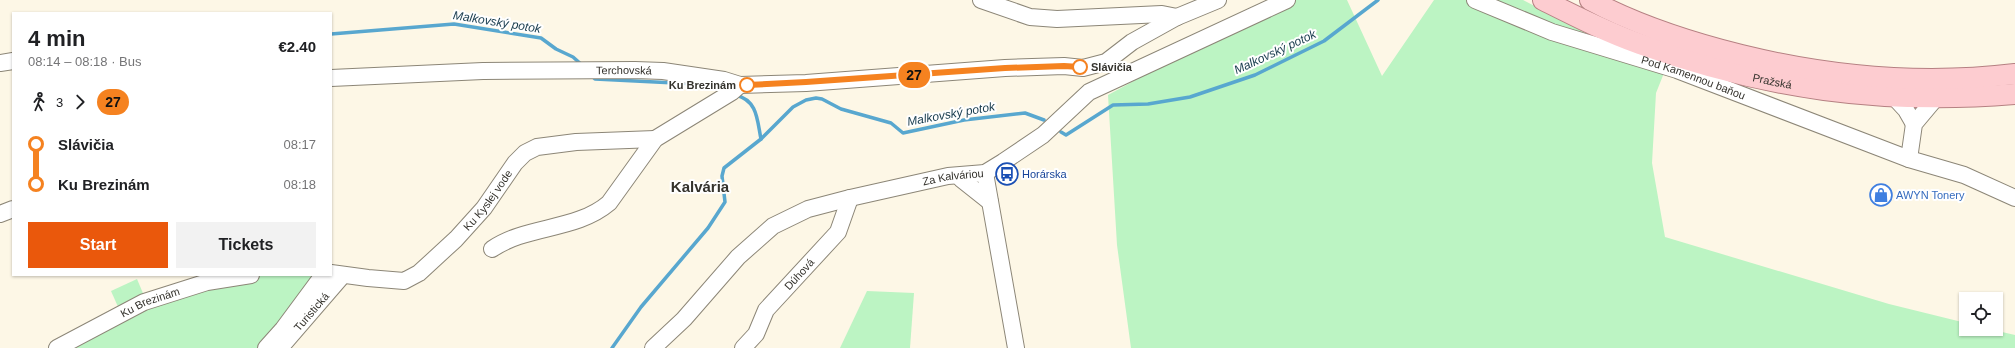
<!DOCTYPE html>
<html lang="en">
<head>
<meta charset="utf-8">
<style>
	body { margin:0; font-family:Arial,sans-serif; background:#f2f2f2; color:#202124; height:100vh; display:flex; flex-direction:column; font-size:15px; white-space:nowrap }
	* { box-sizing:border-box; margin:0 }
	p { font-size:13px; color:#757577 }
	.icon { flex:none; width:22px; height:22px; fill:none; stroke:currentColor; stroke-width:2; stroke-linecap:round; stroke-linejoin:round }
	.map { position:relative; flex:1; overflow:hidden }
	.sheet { position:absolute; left:12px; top:12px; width:320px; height:264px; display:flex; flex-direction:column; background:#fff; border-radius:0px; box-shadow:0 1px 3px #0004 }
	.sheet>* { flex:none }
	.badge { padding:0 8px; border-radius:13px; font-size:14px; line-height:26px }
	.tools { position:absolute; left:1959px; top:292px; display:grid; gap:8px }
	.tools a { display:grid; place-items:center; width:44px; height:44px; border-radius:0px; background:#fff; box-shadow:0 1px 3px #0004; font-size:20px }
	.map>.badge { position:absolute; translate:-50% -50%; box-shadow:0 0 0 2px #fff }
	.legs { display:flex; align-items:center; gap:6px; height:44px; padding:0 16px; font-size:13px }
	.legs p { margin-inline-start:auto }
	.headline { display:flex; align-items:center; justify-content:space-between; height:68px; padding:0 16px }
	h1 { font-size:22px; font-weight:700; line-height:30px }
	.button { display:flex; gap:8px; margin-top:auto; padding:8px 16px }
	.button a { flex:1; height:46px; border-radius:0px; background:#ea580c; color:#fff; font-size:16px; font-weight:700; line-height:46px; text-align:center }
	.button a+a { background:#f2f2f2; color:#202124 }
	ul { padding:0 16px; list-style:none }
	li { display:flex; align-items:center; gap:14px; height:40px; font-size:15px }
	li i { display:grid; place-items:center; width:6px; height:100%; margin:0 5px; background:currentColor }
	li i::after { content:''; width:10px; height:10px; margin:-5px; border:3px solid; border-radius:50%; background:#fff }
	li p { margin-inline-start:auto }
	li:first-child i { background:linear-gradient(#0000 50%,currentColor 0) }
	li:last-child i { background:linear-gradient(currentColor 50%,#0000 0) }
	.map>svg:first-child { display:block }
	.green { fill:#bcf4c3 }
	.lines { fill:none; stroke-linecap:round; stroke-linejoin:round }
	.stream { stroke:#58a7cf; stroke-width:3.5 }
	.minor-casing { stroke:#8c8677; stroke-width:18 }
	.major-casing { stroke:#b58082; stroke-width:22 }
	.minor { stroke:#fff; stroke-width:16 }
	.major { stroke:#fdccd0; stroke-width:20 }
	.line-1-casing { stroke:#fff; stroke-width:9 }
	.line-1 { stroke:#f58220; stroke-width:6 }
	.stop-1-dot { fill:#fff; stroke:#f58220; stroke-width:2 }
	.labels { text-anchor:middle; stroke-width:4; stroke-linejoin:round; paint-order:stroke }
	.stop-label { font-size:11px; font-weight:bold; fill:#34322c; stroke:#fff; text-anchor:start }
	.street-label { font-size:11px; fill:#34322c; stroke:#fff }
	.transit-label { font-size:11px; fill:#164399; stroke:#fff; text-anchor:start }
	.shop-label { font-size:11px; fill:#366cbe; stroke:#fff; text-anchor:start }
	.water-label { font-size:12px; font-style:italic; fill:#193c4e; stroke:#fff }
	.district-label { font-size:15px; font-weight:bold; fill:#34322c; stroke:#fff }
</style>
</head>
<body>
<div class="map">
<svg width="2015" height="348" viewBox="0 0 2015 348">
	<rect width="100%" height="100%" fill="#fdf7e6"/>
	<g class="green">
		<path d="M1283,0H1347L1382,76L1434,0H1523L1548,13L1670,58L1656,93L1652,163L1665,237L1889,304L1966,323V329H1989L2015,335V348H1131L1117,245L1108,95Z"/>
		<path d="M204,275H313L267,348H54L141,302L189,279Z"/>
		<path d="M137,279L145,298L119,309L111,291Z"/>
		<path d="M867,291L914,293L910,348H840Z"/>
	</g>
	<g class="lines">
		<g class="stream">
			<path d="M331,34L454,24L541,38L556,49L573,57L582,65"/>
			<path d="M591,75L595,79L695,84L725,91"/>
			<path d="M736,95C758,101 757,120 761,139"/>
			<path d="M1061,132L1066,135L1113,105L1148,104L1190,97L1255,75L1324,41L1378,0"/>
			<path d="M612,348L641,307L708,228L725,202L722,176L724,168L761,139L793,107L806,100L816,98L822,99L841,109L891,123L903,133L964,120L1025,113L1044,120"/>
		</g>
		<g class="minor-casing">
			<g id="minor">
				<path d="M981,0L1030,17L1057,19L1162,14L1177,17"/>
				<path id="s1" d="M1475,0L1552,32L1677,70L1909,159L1964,175L2015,198"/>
				<path d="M0,63L13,61"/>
				<path id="s2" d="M331,78L483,71L635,70L663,71L724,80L740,85L806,83L1005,68L1064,66L1083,68L1106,62L1132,42L1177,17L1218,0"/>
				<path d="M1894,97L1906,110L1914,124"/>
				<path d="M1909,159L1914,124L1935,99"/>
				<path d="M985,173L1016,348"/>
				<path d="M961,179L990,202"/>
				<path d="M0,214L13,209"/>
				<path d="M492,249C527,225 576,231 609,203L655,139L732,92L740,85"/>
				<path id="s3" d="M331,273L368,278L404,281L419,273L456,239L484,208L515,163L525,153L537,147L576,142L655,139"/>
				<path id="s4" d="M57,348L144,302L207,282L251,275"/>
				<path d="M266,348L283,329L323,275"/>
				<path id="s5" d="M280,348L343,275"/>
				<path id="s6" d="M653,348L684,319L738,257L773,226L808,209L850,198L948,176L985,173L1003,162L1043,135L1089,92L1287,0"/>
				<path id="s7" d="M743,348L756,334L766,310L838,232L850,198"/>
			</g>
		</g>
		<g class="major-casing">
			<g id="major">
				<path id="s8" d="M1543,0C1575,16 1606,32 1640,44C1765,89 1882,105 2015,94"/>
				<path d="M1590,0C1638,26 1689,42 1741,55C1831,77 1923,85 2015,74"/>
			</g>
		</g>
		<use href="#minor" class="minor"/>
		<use href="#major" class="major"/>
	</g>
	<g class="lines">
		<g class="line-1-casing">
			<path id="line-1" d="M747,85L806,82L1005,68L1064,66L1080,67"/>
		</g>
		<use href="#line-1" class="line-1"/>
	</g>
	<defs>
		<g id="bus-ring" transform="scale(1.15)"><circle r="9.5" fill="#fff" stroke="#1a4fb4" stroke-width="1.5"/><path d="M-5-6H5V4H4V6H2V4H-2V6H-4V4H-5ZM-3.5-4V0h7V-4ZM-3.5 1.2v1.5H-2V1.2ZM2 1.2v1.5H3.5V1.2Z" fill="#1a4fb4"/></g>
		<g id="shop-ring" transform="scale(1.15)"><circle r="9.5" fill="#fff" stroke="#3f7fe0" stroke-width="1.5"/><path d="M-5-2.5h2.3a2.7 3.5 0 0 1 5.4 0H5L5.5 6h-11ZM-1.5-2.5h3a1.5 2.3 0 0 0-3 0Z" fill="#3f7fe0"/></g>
	</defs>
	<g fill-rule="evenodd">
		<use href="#bus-ring" x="1007" y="174"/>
		<use href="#shop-ring" x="1881" y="195"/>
	</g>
	<g class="stop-1-dot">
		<circle cx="1080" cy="67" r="7"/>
		<circle cx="747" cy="85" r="7"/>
	</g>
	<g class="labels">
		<g class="stop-label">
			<text x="1091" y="71">Slávičia</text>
			<text x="736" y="89" text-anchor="end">Ku Brezinám</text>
		</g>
		<g class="street-label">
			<text dy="4" stroke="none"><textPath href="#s2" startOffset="293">Terchovská</textPath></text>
			<text dy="4" stroke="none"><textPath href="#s1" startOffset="232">Pod Kamennou baňou</textPath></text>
			<text dy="4" stroke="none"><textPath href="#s8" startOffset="244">Pražská</textPath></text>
			<text dy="4" stroke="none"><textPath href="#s6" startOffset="359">Za Kalváriou</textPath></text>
			<text dy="4" stroke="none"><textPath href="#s3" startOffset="191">Ku Kyslej vode</textPath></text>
			<text dy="4" stroke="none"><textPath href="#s7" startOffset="94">Dúhová</textPath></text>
			<text dy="4" stroke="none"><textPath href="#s4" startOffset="104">Ku Brezinám</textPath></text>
			<text dy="4" stroke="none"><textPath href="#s5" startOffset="48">Turistická</textPath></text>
		</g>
		<g class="transit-label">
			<text x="1022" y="178">Horárska</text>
		</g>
		<g class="shop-label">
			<text x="1896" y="199">AWYN Tonery</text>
		</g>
		<g class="water-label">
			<text transform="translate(497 22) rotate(9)" y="4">Malkovský potok</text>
			<text transform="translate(1275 52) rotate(-25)" y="4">Malkovský potok</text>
			<text transform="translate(951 114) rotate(-10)" y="4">Malkovský potok</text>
		</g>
		<g class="district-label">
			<text x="700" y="192">Kalvária</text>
		</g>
	</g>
</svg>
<div class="tools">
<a><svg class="icon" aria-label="locate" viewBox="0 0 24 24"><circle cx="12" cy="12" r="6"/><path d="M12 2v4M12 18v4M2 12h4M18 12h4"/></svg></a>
</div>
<b class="badge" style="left:914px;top:75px;background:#f58220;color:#111">27</b>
<section class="sheet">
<div class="headline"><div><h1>4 min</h1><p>08:14 – 08:18 · Bus</p></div><b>€2.40</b></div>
<div class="legs"><svg class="icon" aria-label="walk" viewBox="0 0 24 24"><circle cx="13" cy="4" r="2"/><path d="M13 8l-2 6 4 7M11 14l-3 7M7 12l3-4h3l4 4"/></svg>3<svg class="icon" aria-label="forward" viewBox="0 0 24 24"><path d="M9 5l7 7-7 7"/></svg><b class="badge" style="background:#f58220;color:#111">27</b></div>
<ul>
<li><i style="color:#f58220"></i><b>Slávičia</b><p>08:17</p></li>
<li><i style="color:#f58220"></i><b>Ku Brezinám</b><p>08:18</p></li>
</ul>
<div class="button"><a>Start</a><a>Tickets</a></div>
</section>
</div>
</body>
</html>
